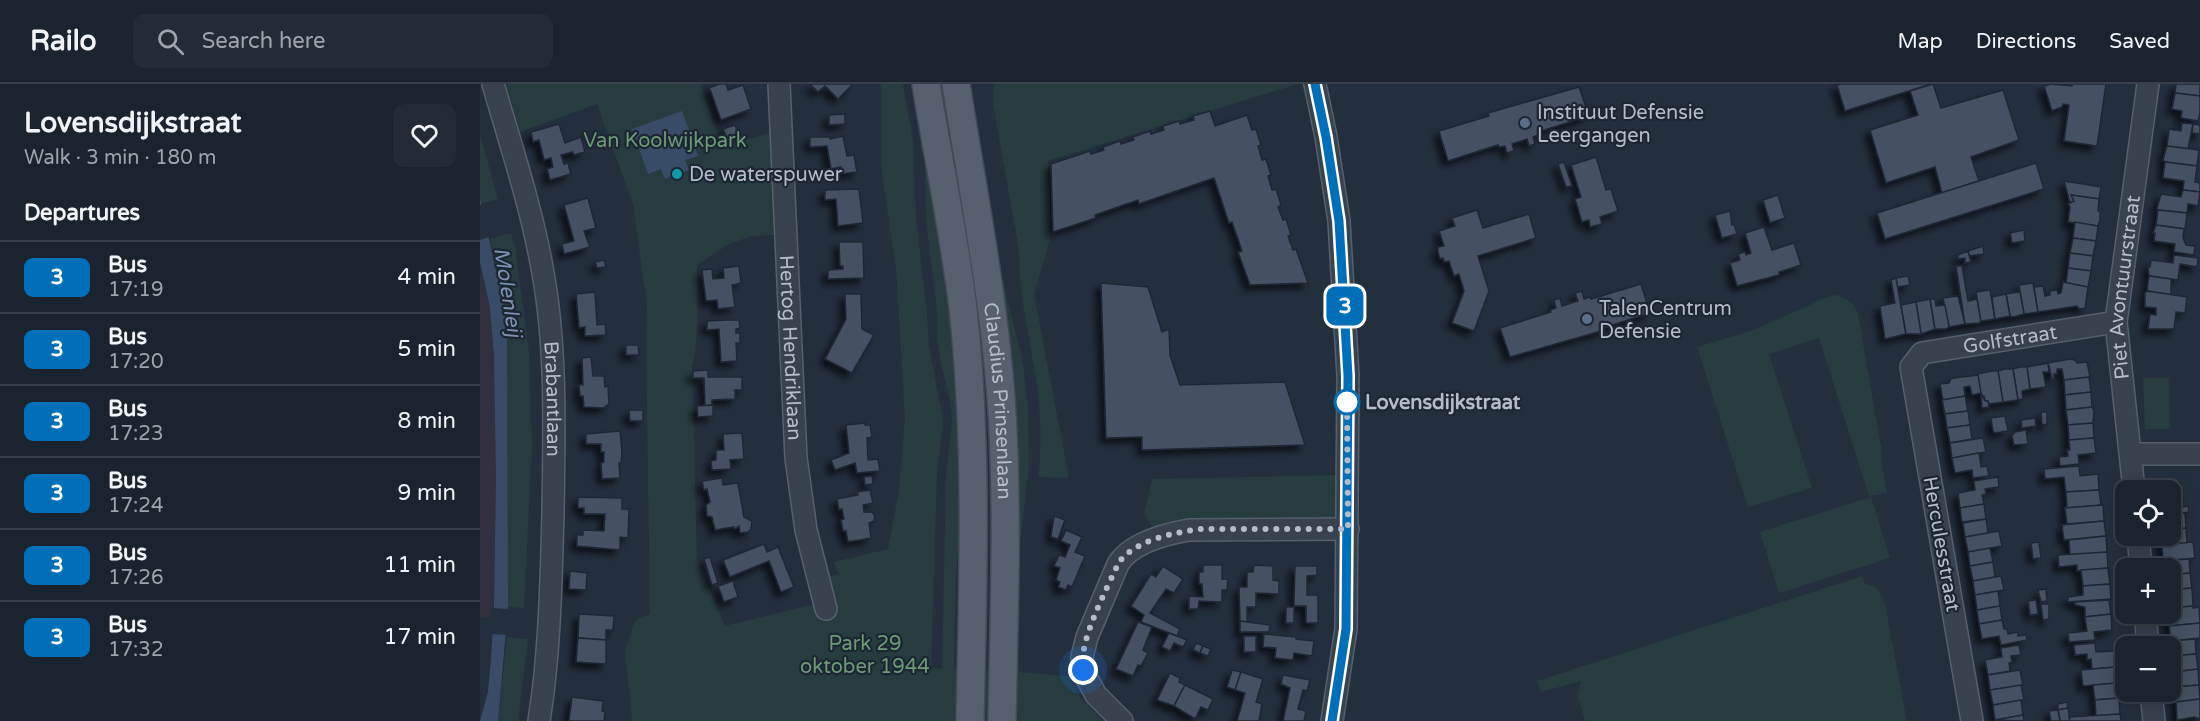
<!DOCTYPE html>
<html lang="en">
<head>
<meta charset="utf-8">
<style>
	body { margin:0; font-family:"Varela Round",sans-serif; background:#242b36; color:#f1f3f6; height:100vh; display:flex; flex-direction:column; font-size:22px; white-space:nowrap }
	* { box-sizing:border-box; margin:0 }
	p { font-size:20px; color:#a0a4aa }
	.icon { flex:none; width:33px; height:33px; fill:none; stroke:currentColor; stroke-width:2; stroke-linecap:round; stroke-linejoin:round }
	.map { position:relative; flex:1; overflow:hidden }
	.drawer { display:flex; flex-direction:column; background:#1b232e; width:480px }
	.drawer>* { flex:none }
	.badge { padding:0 12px; border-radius:9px; font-size:21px; line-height:39px }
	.tools { position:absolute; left:1635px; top:396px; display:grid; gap:12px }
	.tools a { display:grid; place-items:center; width:66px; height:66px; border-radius:12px; background:#1b232e; box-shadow:0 3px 15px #0003,0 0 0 2px #39404a; font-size:30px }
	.you { position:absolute; width:30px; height:30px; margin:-15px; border:4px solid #fff; border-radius:50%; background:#1a73e8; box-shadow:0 0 0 9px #1a73e833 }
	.map>.badge { position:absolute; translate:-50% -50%; box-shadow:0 0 0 3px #fff }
	h2 { padding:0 24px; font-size:22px; line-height:54px }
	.round { display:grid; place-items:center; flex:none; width:63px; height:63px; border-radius:12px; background:#242b36 }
	.headline { display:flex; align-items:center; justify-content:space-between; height:102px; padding:0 24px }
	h1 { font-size:28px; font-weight:700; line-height:45px }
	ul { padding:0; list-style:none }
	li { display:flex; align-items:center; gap:18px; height:72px; padding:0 24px; border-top:2px solid #39404a }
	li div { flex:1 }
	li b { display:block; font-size:22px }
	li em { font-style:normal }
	li .badge { min-width:66px; font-weight:700; text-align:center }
	header { display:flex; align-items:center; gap:36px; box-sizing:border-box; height:84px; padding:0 30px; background:#1b232e; border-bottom:2px solid #39404a }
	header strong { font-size:28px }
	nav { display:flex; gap:33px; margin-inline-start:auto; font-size:21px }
	.search { width:420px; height:54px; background:#242b36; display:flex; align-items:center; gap:15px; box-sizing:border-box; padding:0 21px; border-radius:12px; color:#a0a4aa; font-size:22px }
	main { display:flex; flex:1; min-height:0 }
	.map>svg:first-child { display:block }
	.medical { fill:#32303f }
	.green { fill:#263c3f }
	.water { fill:#394c67 }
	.pier { fill:#242f3e }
	.building { fill:#455162; stroke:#1f2835; stroke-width:1.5; filter:url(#shadow) }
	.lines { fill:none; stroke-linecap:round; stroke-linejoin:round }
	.minor-casing { stroke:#565f6c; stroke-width:24 }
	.major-casing { stroke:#414a57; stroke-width:30 }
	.minor { stroke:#38414e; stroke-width:21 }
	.major { stroke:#56606e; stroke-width:27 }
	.line-casing { stroke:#fff; stroke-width:14 }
	.line { stroke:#006fba; stroke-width:9 }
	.walk { stroke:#b4bcc9; stroke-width:6; stroke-dasharray:0 10.8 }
	.service-dot { fill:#5c6f8a; stroke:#1d2633; stroke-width:2 }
	.culture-dot { fill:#0f9aa8; stroke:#1d2633; stroke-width:2 }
	.stop-dot { fill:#fff; stroke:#006fba; stroke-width:3 }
	.labels { text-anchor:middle; stroke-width:4.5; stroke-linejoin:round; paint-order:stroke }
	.poi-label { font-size:20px; fill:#b4bcc9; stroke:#1d2633; text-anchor:start }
	.park-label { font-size:20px; fill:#6b9a76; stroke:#1d2633 }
	.street-label { font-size:20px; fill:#b4bcc9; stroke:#1d2633 }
	.stop-label { font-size:20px; font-weight:bold; fill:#b4bcc9; stroke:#1d2633; text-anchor:start }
	.water-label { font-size:21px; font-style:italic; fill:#7c92b1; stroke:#1d2633 }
</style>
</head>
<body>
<header>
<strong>Railo</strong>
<div class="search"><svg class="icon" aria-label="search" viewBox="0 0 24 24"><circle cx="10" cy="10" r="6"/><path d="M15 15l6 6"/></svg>Search here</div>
<nav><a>Map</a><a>Directions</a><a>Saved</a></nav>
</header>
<main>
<section class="drawer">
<div class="headline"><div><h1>Lovensdijkstraat</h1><p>Walk · 3 min · 180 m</p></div><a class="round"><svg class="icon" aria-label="heart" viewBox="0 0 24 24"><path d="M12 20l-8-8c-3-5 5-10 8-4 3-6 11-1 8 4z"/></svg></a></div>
<h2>Departures</h2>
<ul>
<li><span class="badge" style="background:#006fba;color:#fff">3</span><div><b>Bus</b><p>17:19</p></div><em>4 min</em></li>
<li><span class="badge" style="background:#006fba;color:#fff">3</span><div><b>Bus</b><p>17:20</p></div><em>5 min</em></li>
<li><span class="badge" style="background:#006fba;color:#fff">3</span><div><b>Bus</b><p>17:23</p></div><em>8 min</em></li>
<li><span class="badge" style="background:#006fba;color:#fff">3</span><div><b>Bus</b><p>17:24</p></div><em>9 min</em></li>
<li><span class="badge" style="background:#006fba;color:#fff">3</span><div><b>Bus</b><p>17:26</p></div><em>11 min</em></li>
<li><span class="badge" style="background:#006fba;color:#fff">3</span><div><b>Bus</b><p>17:32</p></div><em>17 min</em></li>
</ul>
</section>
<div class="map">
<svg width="1720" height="637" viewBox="0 0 1720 637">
	<defs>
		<filter id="shadow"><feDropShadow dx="-5.5" dy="5.5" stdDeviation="3" flood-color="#0009"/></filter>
	</defs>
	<rect width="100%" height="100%" fill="#242f3e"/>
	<path class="medical" d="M0,188L10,224L14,272L16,394L13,534L0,533Z"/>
	<g class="green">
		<path d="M26,0H220L243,64L292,48L296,151L271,152L247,161L217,181C218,215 220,248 212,282L217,475L245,542L347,517L342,495L358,490L354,478L408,465L419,406L425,334L416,185L402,89L401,0H423L433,56L436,136L447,228L449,262L463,337L457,391L451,584L462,585L466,392L472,337L470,316L461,280L458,261L457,227L446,136L445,83L442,54L463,153L487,407L476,489L474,585L532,588L505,120L543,280L548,323L549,383L535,503L539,588L588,592L602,616L623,637H152L145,567L154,539L159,534L170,530L166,259L167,222L153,120L117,20L40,48Z"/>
		<path d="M514,0H818L568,77L571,152L554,210L589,394L558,393C563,358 560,312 553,277C546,240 539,204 539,166L513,20Z"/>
		<path d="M0,51L18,115L1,119L0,114Z"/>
		<path d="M31,149L35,162L49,268L52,362L44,524L28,523L27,237L10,155Z"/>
		<path d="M1352,211C1365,212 1374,218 1378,230L1402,368L1401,371L1407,409L1389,412L1339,254L1289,270L1332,404L1268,423L1217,263L1273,246Z"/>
		<path d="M1663,294H1689L1690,345H1665Z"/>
		<path d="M859,391L858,437L674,445L664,430L672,395Z"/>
		<path d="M1391,413L1410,474L1299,509L1280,448Z"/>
		<path d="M1382,492L1385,500C1398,501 1401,509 1405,520L1427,637H1105L1098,613L1101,597L1061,608L1057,597Z"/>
		<path d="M27,553L48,555L38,637H18Z"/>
	</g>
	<g class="water">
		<path d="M202,27L218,72L205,76L209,86L185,95L181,85L168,90L152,45Z"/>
		<path d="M0,114L27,237L28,523L18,637H0L8,608L11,575L14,520L16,394L14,272L10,224L0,178Z"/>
	</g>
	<g class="pier">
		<path d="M5,120L13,152L0,156V121Z"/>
		<path d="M11,524L31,525L30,551L9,550Z"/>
	</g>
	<g class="building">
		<path d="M240,0H246L248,6L263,1L271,25L241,36L230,5L228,4Z"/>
		<path d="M330,0H373L358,15L345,2L338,8Z"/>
		<path d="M1361,0H1451L1365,27L1357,1Z"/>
		<path d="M1453,0L1461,24L1523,6L1539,56L1491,73L1499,97L1462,109L1455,83L1406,99L1390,46L1438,31L1430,7Z"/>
		<path d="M1571,0L1592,2V0H1626L1617,62L1584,57L1589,21L1583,20L1582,23L1572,27L1564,2Z"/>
		<path d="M1696,0H1720V12L1695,9Z"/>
		<path d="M1099,3L1109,32L1058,48L1059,51L1053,53L1055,60L1049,62L1047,55L1032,60L1034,67L1027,69L1025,62L1019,63L1018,61L968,77L959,47L1009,32L1008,29Z"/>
		<path d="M1695,9L1720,12V29L1718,37L1701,34L1702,27L1692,25Z"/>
		<path d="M730,27L735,42L767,31L772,46L776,45L781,61L778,62L782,76L786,75L791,91L788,92L792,106L796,105L801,121L798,123L803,136L806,135L811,151L808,152L813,166L816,165L828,199L770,201L758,168L762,167L752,138L749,139L734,94L659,120L658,116L615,131L616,134L573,148L571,80L610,67L611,70L624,66L623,63L640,57L641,60L654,56L653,53L670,47L671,50L684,46L683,42L699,37L700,40L714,36L713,32Z"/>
		<path d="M365,30V40L349,41V31Z"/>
		<path d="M1702,39L1713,40L1708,65L1687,62L1689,45L1701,47Z"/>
		<path d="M79,40L85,59L101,53L105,68L94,71L93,68L81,71L84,80L88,79L91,90L70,96L67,85L73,83L71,74L64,76L59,56L53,58L51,48Z"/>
		<path d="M1713,40L1720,41V50L1712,49Z"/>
		<path d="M255,41L258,50L247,54L243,45Z"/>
		<path d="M363,52L367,72L374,71L377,88L362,90L361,83L351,85L347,62L330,63V53H350V55Z"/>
		<path d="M1687,62L1719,66L1717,82L1685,78L1683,76Z"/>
		<path d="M1116,73L1126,106L1131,105L1138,127L1120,133L1122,140L1110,143L1109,136L1102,138L1095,115L1101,113L1091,81Z"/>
		<path d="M1084,78L1092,102L1086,103L1078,80Z"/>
		<path d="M1685,78L1717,82L1715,98L1720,99V108L1703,106L1704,97L1683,94Z"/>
		<path d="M1556,79L1564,105L1405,155L1397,129Z"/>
		<path d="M1584,97L1621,103L1619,115L1591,111L1594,117L1590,119Z"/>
		<path d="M379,105L383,139L358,142L356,115L345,116V106Z"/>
		<path d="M1703,106L1720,108L1718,122L1708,120L1707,129L1678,126L1677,124L1681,110L1701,113Z"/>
		<path d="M1298,111L1305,134L1290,139L1283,116Z"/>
		<path d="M1591,111L1619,115L1618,127L1620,128V136L1618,142L1588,138L1590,123L1588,120L1594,117Z"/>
		<path d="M108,114L116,144L104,147L110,163L84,170L82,160L94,157L84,121Z"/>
		<path d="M997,126L1003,144L1049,130L1056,154L998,172L1009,207L994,247L972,239L984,207L979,190L974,192L969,177L964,178L963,174L960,175L958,168V163L964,162L959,147L975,142L972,134Z"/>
		<path d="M1678,126L1707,129L1705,145L1676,141Z"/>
		<path d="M1250,127L1252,141L1254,140L1257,150L1242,154L1235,131Z"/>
		<path d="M1595,138L1618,142L1616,157L1593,154Z"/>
		<path d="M1676,141L1704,145L1703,154L1706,161L1715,162L1714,171L1694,168L1695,160L1674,157L1675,149H1673Z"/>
		<path d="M1284,143L1292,166L1314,159L1321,181L1299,188V191L1257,202L1250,179L1260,176L1258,170L1265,168L1266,171L1271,169L1265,149Z"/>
		<path d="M1544,146L1545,157L1532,159L1530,149Z"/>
		<path d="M1593,154L1616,157L1613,172L1590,169Z"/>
		<path d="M359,158H383L384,194L348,195V186L363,185V182H360Z"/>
		<path d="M1503,162L1504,170L1489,172L1488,167Z"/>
		<path d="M1488,167L1491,178L1485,179V174L1478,175V171Z"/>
		<path d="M1590,169L1613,172L1611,187L1588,184Z"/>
		<path d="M1694,171L1718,174L1717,183L1700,180L1698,196L1669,192L1668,183H1670L1671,176L1693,179Z"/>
		<path d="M124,176L126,183L117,184L115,178Z"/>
		<path d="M259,182L261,199L252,201L255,223L238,225L237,216L226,217L222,186L232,185L233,195L244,194L243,184Z"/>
		<path d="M1476,182H1482L1488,217L1497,215L1501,237L1499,239L1485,240Z"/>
		<path d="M1588,184L1611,187L1608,203L1586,199Z"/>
		<path d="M1428,192L1430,201L1417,203L1416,194Z"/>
		<path d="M1669,192L1691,195V211L1667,207Z"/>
		<path d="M1416,194L1426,250L1405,255L1400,222L1415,219L1411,196Z"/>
		<path d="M1583,198L1608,203L1605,224L1599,225L1597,222L1558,228L1554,203L1563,202L1565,212L1570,211V207L1577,206L1578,210L1581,209Z"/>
		<path d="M621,199L668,203L682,248L689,245L690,271L700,301L805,298L825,361L662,366V353L626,354Z"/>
		<path d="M1553,199L1558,228L1544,230L1539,201Z"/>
		<path d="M1161,200L1170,229L1120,245L1121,247L1030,273L1020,244L1071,228L1070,226L1076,224L1074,216L1080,214L1082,222L1098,217L1095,209L1102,207L1104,215L1110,213L1111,215Z"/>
		<path d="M1510,206L1515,235L1501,237L1496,208Z"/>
		<path d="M1667,207L1707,213L1705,229L1696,228L1694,245H1668L1670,230L1676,231V224L1665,223V209Z"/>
		<path d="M115,208L117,241L125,240L126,251L105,252V243L99,244L96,210Z"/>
		<path d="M1540,208L1544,230L1533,233L1530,232L1526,210Z"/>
		<path d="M365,210H381L382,245L394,251L372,289L345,275L366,235Z"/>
		<path d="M1526,210L1530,232L1515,235L1512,213Z"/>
		<path d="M1478,212L1485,240L1469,243L1463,214Z"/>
		<path d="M1450,215L1455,245L1441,250L1436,218Z"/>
		<path d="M1450,215H1455L1456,222L1465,221L1469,243L1466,245H1455Z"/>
		<path d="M1436,218L1441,250H1426L1421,221Z"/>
		<path d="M246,236H259L260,244L256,245V249H260V259H256L257,277L241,278L239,245L227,246V237Z"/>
		<path d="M146,261H158L159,271H146Z"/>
		<path d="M111,273L113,292H124L125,303L128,302L129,320L123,324L104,323L103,312H100L99,301H103L102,274Z"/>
		<path d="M1590,275L1595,276L1597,279L1607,278L1610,293L1584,296L1582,285H1577V290H1574V295H1572L1568,279Z"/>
		<path d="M1568,279L1569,288H1563L1566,303L1550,305L1547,283Z"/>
		<path d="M1540,283H1547L1550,305L1542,307L1543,315L1538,316L1533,285Z"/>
		<path d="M1525,285H1533L1538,316L1523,318L1518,287Z"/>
		<path d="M228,286V293H262V306H255V315L232,316V321L225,322L224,294H213V287Z"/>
		<path d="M1512,287H1518L1523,318L1509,320L1508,317H1505L1504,312L1501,313L1498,290Z"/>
		<path d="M1498,291L1501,309L1492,311L1490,302L1484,303L1485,312L1463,316L1460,300L1469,299L1471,295L1474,294Z"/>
		<path d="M1609,293L1611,308L1585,311L1584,296Z"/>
		<path d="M1611,308L1612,323L1586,326L1585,311Z"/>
		<path d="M1501,309L1505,317H1508L1509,323L1502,324Z"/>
		<path d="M1485,312L1488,327L1465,330L1462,316Z"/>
		<path d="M233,321V332L218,333L217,322Z"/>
		<path d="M1612,323L1614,327L1613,339L1588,341L1586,326Z"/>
		<path d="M149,326H163V337H150Z"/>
		<path d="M1488,327L1490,341L1467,344L1465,330Z"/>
		<path d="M1561,328H1567V340L1562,341Z"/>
		<path d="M1525,332L1528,347L1515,349L1513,347L1511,334Z"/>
		<path d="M1555,334L1556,342L1542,344L1541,336Z"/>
		<path d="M385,339V341H390L392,353L387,354L388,376L398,375L400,387L377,389L375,379L355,386L351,376L369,369L366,341Z"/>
		<path d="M1613,339L1614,354L1589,356L1588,341Z"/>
		<path d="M1490,341L1492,355L1470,359L1467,344Z"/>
		<path d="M1546,346L1548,360L1534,361L1532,352L1535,348Z"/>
		<path d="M140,347L142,367L141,379H139L140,394L122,395L121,379L124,378V368H121V360H106V350Z"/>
		<path d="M262,349L264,375L250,376L251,385L232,386L231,377L236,376V366H244L243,350Z"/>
		<path d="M1503,354L1506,368L1472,374L1470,359Z"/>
		<path d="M1614,354L1616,369L1598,371L1599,380L1580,382L1579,373L1588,372L1587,366H1590L1589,356Z"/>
		<path d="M1499,369L1501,383L1507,382L1509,392L1493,394L1492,386L1475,389L1472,374Z"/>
		<path d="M1599,382L1600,392L1618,390L1619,406L1586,408L1584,393L1565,395L1564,385Z"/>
		<path d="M392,392L393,400L385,401L384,393Z"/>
		<path d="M1518,393L1519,403L1505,405L1506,410L1502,411L1504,420L1480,424L1478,409L1495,406L1494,397Z"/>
		<path d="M242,394L243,401L258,399L264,433L272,437L271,445L268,448L260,449L259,442L257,444L254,445V443L235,446L232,433L227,432L226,421L230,418L227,405L224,406L222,397Z"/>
		<path d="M1678,395L1685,400L1701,398L1702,413L1690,415V406H1675L1674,399Z"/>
		<path d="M390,406L393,419L383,421L384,428H392L395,432L394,437L389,439L391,454L368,458L366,447H363L361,436L364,435L362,425L359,426L357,415L378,411L377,408Z"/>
		<path d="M1619,406L1621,421L1587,424L1586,408Z"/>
		<path d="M98,413L142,414V425H149L148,454L140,453V466L97,462V451H103V446L124,447L125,430H104V424H98Z"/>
		<path d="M1702,413L1703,423L1708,422L1709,428L1690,431V415Z"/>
		<path d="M1504,420L1506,435L1482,438L1480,424Z"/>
		<path d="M1623,421L1624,437L1587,440L1585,424Z"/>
		<path d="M1705,429L1706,444L1690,446V431Z"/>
		<path d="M574,432L585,436L578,455L571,453Z"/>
		<path d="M1506,435L1508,449L1485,453L1483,439Z"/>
		<path d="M1624,437L1626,452L1584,456L1582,441Z"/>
		<path d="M1706,444L1707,459L1682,461L1680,452H1690V446Z"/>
		<path d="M586,446L602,453L595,468L605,472L592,503L588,501L586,506L578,503L580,498L576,496L580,484L574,482L579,471L585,473L590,461L581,457Z"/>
		<path d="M1519,447L1522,462L1488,468L1485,453Z"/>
		<path d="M1626,452L1627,468L1590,472L1589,456Z"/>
		<path d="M1559,458L1561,474L1553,475L1551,459Z"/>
		<path d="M1713,458L1715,474L1683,477L1682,461Z"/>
		<path d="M284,460L287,468L298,463L314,503L301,508L289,477L250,493L243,476Z"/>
		<path d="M1510,464L1513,478L1490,482L1488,468Z"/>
		<path d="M1627,468L1628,484L1597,487V481L1579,483L1578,471Z"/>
		<path d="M230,473L238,499L232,501L224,475Z"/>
		<path d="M1709,475L1710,489L1690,491V484H1683V477Z"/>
		<path d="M1513,478L1515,493L1493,497L1490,482Z"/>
		<path d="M723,481H742V495H748L747,506H742V518L719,517L718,525H709V512L723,513L722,500H719V488H723Z"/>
		<path d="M774,481L793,482V496L799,497V510L776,509V523H767V538L760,537L759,503H767V488H773Z"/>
		<path d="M683,482L703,495L694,509L686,505L670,529L700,545L697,552L661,538L664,531L651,522L671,490L676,493Z"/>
		<path d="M815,482H837V491L827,492V511H838V539H826V522H814Z"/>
		<path d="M1628,484L1630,500L1603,502L1601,486Z"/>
		<path d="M90,487L107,489L106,506L89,505Z"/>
		<path d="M1710,489L1712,504L1690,506V491Z"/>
		<path d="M1521,492L1524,506L1495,511L1493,497Z"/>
		<path d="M253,497L258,513L244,518L238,502Z"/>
		<path d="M1630,500L1631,515L1588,518V513L1603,511V502Z"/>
		<path d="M1712,504L1713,522L1690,524V506Z"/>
		<path d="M1566,505L1567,517L1561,518L1558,506Z"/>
		<path d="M1518,507L1520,522L1497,526L1495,511Z"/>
		<path d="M1556,516L1558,530L1550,531L1548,517Z"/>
		<path d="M1629,516L1631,530L1605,533V523L1595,521V518Z"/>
		<path d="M1561,520H1569V535L1563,536Z"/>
		<path d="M1520,522L1522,536L1499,540L1497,526Z"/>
		<path d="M1713,522V524L1719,523L1720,539L1689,542L1688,530H1690V524Z"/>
		<rect x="806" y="523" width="8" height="16"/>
		<path d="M99,530L134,532L133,546H126V556L98,554Z"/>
		<path d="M1631,530L1632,546L1614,548L1615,556L1589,558L1588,549L1607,547L1605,533Z"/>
		<path d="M1522,536L1524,545H1527L1528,550L1538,548V552L1546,551L1547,556L1521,561L1519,552L1502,555L1499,540Z"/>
		<path d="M760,537L790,541L789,548H760Z"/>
		<path d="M658,538L672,543L663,566L668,569L661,582L658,581L653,592L636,585Z"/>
		<path d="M1720,539V554L1691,557L1689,542Z"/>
		<path d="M689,549L707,556L703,563L694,559L690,567L682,563Z"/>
		<path d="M784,550L816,553V555L834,557L832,572L814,569L813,576L795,574L796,564L783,563Z"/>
		<rect x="764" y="552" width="12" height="16"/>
		<path d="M98,554L126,556V580L96,578Z"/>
		<path d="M1715,555L1716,570L1692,572L1691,557Z"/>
		<path d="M716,559L723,562L720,569L713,566Z"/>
		<path d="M1615,559L1616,568L1635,567L1636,583L1612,585L1611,575L1607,576V570L1595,571L1594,561Z"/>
		<path d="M1539,561L1541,571L1531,572L1532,578L1529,579L1530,587L1508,591L1505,576L1522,573L1521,564Z"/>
		<path d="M723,562L731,565L728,572L720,569Z"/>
		<path d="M1716,570L1718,585L1694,588L1692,572Z"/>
		<path d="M1636,583L1637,599L1603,602L1601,586Z"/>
		<path d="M1718,585L1719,601L1695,603L1694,588Z"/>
		<path d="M752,586L761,588L755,606L747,603Z"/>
		<path d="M1540,586L1543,601L1510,606L1508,591Z"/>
		<path d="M761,588L783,595L776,618L782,620L779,637H757L765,609L755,606Z"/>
		<path d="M690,589L700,594L699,598L705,601L694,622L677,616Z"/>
		<path d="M803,591L830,596L827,607L823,606L818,625L826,627L824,637H825H803L810,604L801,600Z"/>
		<path d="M1637,599L1639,614L1615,616L1613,601Z"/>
		<path d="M705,601L733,615L728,626L721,623L715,635L694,622Z"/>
		<path d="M1541,601L1544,616L1513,621L1510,606Z"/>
		<path d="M1719,601L1720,615L1696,618L1695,603Z"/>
		<path d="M92,613L123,617L122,627L125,628L124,637H89Z"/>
		<path d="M1639,614L1640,630L1616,632L1615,616Z"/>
		<path d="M1720,615V635L1714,633L1697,636L1696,618Z"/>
		<path d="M1541,616L1543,631L1515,636L1513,621Z"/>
		<path d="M1587,618L1588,624L1578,626V620Z"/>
		<path d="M1588,624L1590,637H1580L1578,626Z"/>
		<path d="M1578,626L1580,637H1571L1569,627Z"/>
		<path d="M1640,630L1641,637H1590L1589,633Z"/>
		<path d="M1543,631L1544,637L1515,636Z"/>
	</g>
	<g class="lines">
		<g class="minor-casing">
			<g id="minor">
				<path id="s1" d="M13,0C31,62 52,125 63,189C77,267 74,349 73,429C71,498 70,568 59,637"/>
				<path id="s2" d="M299,0L316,374L326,446L346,525"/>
				<path d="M835,0L846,53L859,137L868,292L866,545L852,637"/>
				<path d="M1651,370H1720"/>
				<path id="s3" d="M1654,406L1636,238L1668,0"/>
				<path d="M1658,452L1661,484"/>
				<path d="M1665,530L1668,562"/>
				<path d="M1671,608L1674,637"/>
				<path d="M642,637L616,611L605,591L602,573L607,553L638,480C651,459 686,450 709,446L868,445"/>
				<path id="s4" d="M1492,637L1431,283L1442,269L1636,238"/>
			</g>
		</g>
		<g class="major-casing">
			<g id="major">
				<path d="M446,0C458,74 474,149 483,224C498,361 493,500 490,637"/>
				<path id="s5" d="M476,0C493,109 515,218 522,328C528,431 524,534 522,637"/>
			</g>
		</g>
		<use href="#minor" class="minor"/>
		<use href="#major" class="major"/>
	</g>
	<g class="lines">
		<g class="line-casing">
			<path id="line" d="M835,0L846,53L859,137L868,292L866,545L852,637"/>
		</g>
		<use href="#line" class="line"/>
		<path class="walk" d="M603,586C598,558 626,507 638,480C652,457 695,448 721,445H868L867,318"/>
	</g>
	<g class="service-dot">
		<circle cx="1045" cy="39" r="6"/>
		<circle cx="1107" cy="235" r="6"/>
	</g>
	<circle class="culture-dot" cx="197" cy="90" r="6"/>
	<circle class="stop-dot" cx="867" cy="318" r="12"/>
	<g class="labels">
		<g class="poi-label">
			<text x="1057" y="35">Instituut Defensie<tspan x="1057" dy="23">Leergangen</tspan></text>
			<text x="209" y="97">De waterspuwer</text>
			<text x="1119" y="231">TalenCentrum<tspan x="1119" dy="23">Defensie</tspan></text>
		</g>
		<g class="park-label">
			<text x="185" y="63">Van Koolwijkpark</text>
			<text x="385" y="566">Park 29<tspan x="385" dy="23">oktober 1944</tspan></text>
		</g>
		<g class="street-label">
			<text dy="7" stroke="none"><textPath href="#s3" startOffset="204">Piet Avontuurstraat</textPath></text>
			<text dy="7" stroke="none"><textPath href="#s4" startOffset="466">Golfstraat</textPath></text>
			<text dy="7" stroke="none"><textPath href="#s2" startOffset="264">Hertog Hendriklaan</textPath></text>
			<text dy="7" stroke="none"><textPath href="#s1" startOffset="322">Brabantlaan</textPath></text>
			<text dy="7" stroke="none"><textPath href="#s5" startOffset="320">Claudius Prinsenlaan</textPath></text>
			<text transform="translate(1462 460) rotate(80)" y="7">Herculesstraat</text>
		</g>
		<g class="stop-label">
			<text x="885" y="325">Lovensdijkstraat</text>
		</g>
		<g class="water-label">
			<text transform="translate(28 208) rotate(81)" y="7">Molenleij</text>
		</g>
	</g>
</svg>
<div class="tools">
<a><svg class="icon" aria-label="locate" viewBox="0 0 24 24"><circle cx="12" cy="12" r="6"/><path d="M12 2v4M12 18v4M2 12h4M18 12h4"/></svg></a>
<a>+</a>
<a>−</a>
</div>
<div class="you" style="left:603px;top:586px"></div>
<b class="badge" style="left:865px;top:222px;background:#006fba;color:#fff">3</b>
</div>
</main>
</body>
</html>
